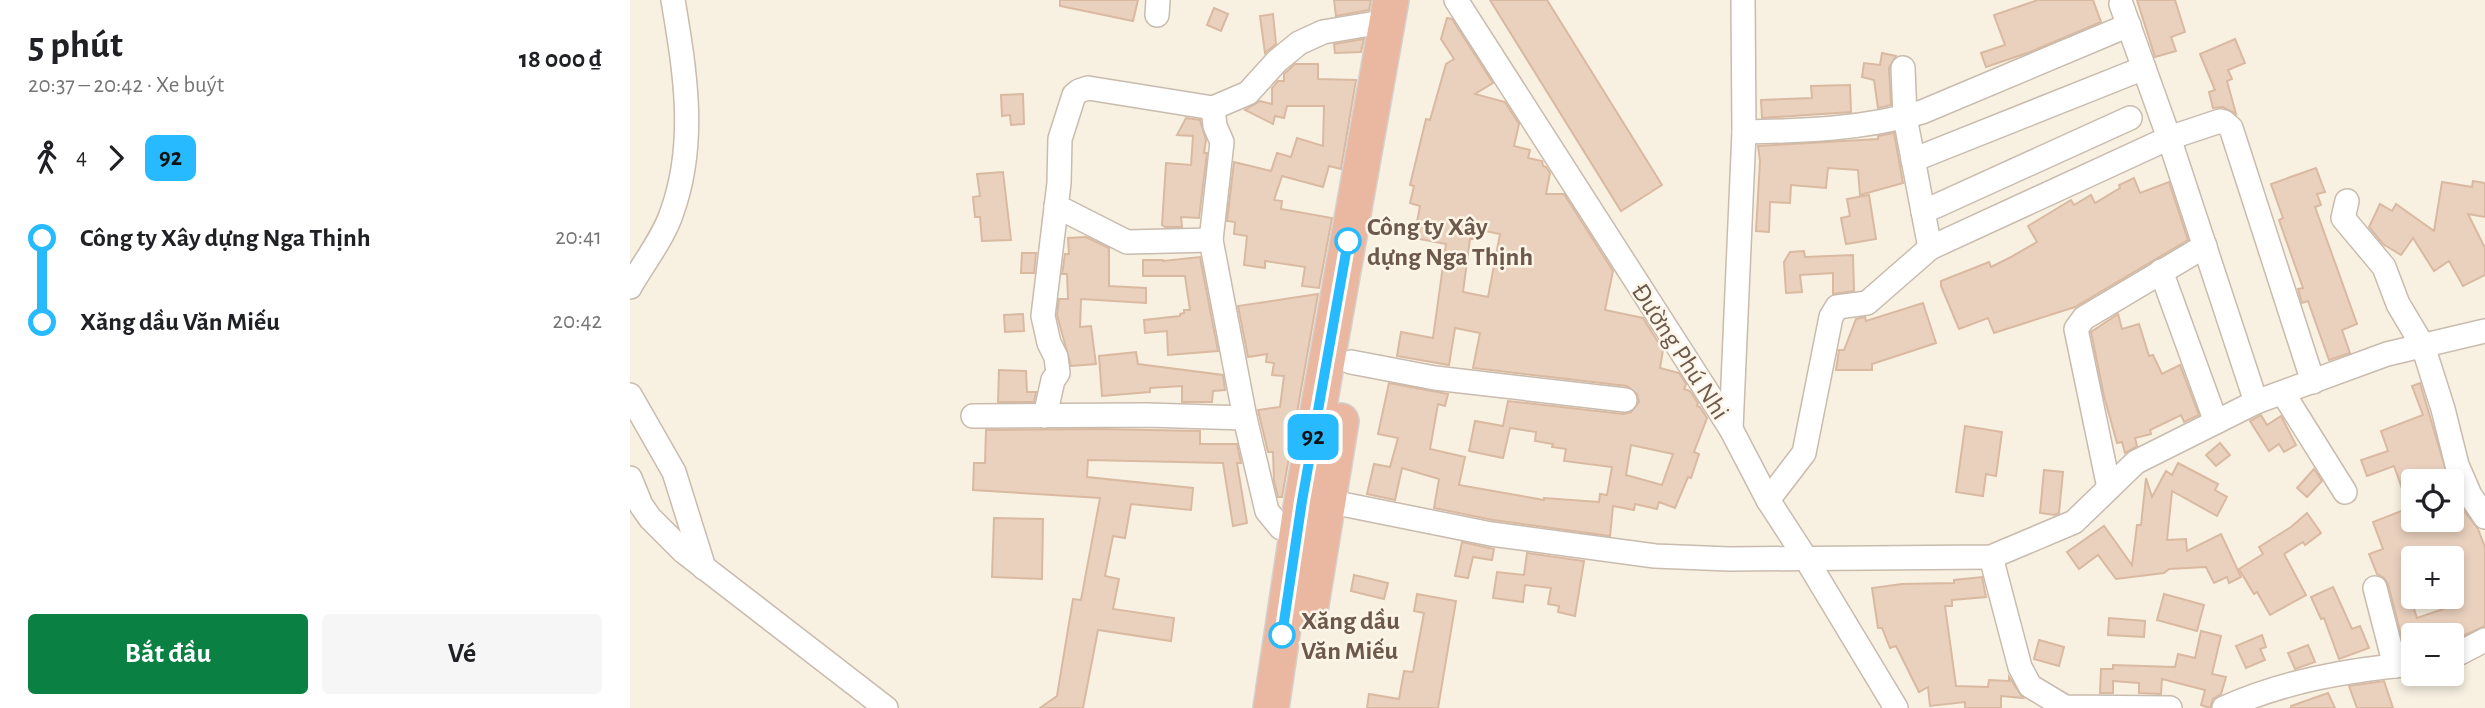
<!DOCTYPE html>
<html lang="vi">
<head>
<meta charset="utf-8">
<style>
	body { margin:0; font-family:"Alegreya Sans",sans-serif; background:#f6f6f6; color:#202124; height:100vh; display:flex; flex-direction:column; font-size:26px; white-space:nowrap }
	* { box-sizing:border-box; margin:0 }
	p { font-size:23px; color:#757577 }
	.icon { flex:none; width:38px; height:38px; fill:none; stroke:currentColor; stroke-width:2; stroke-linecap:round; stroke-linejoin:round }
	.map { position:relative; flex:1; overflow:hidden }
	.drawer { display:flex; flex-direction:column; background:#fff; width:630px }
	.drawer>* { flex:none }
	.badge { padding:0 14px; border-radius:10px; font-size:24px; line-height:46px }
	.controls { position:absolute; left:1771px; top:469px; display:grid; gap:14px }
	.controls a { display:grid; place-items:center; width:63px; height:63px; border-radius:7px; background:#fff; box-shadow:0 4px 10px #0003; font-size:35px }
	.map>.badge { position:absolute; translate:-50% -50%; box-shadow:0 0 0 4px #fff }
	.legs { display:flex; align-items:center; gap:10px; height:77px; padding:0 28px; font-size:23px }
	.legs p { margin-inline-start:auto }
	.overview { display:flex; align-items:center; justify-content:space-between; height:119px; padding:0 28px }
	h1 { font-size:38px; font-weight:700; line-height:52px }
	.button { display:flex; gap:14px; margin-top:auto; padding:14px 28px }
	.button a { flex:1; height:80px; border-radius:7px; background:#0b8043; color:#fff; font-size:28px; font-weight:700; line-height:80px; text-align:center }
	.button a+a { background:#f6f6f6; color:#202124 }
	ul { padding:0 28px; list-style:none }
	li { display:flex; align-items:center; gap:24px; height:84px; font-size:26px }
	li i { display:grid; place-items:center; width:10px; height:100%; margin:0 9px; background:currentColor }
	li i::after { content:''; width:18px; height:18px; margin:-9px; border:5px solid; border-radius:50%; background:#fff }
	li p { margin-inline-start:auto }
	li:first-child i { background:linear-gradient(#0000 50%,currentColor 0) }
	li:last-child i { background:linear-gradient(currentColor 50%,#0000 0) }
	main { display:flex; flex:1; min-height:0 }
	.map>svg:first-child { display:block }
	.building { fill:#ead1be; stroke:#dab9a1; stroke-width:2; fill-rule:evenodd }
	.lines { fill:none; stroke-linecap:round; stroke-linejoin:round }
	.minor-casing { stroke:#c9bbae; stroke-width:26 }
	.highway-casing { stroke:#d6d1cd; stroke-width:38 }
	.minor { stroke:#fff; stroke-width:23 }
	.highway { stroke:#eab7a1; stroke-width:35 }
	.line-1-casing { stroke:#fff; stroke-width:16 }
	.line-1 { stroke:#27baff; stroke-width:10 }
	.stop-1-dot { fill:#fff; stroke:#27baff; stroke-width:3.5 }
	.labels { text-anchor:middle; stroke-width:5; stroke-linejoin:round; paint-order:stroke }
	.stop-label { font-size:26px; font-weight:bold; fill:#6c594c; stroke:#fcf5e8; text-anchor:start }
	.street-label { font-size:26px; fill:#6c594c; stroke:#fcf5e8 }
</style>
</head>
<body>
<main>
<section class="drawer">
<div class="overview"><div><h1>5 phút</h1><p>20:37 – 20:42 · Xe buýt</p></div><b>18 000 ₫</b></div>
<div class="legs"><svg class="icon" aria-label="walk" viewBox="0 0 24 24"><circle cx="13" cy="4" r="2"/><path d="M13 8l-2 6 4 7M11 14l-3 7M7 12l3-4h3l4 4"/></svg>4<svg class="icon" aria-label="forward" viewBox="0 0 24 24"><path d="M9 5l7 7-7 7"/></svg><b class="badge" style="background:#27baff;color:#111">92</b></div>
<ul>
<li><i style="color:#27baff"></i><b>Công ty Xây dựng Nga Thịnh</b><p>20:41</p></li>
<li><i style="color:#27baff"></i><b>Xăng dầu Văn Miếu</b><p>20:42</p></li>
</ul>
<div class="button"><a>Bắt đầu</a><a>Vé</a></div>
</section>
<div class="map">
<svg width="1855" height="708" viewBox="0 0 1855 708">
	<rect width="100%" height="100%" fill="#f8f1e2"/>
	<g class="building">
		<path d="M430,0H508L503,21L430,6Z"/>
		<path d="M704,0H741L739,10L706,16Z"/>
		<path d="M860,0H917L1032,185L991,211Z"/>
		<path d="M1408,0H1463L1471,22L1400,52L1356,67L1351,53L1375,45L1364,15Z"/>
		<path d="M1507,0H1545L1555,32L1541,37L1546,51L1525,57Z"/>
		<path d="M584,8L598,14L591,31L577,25Z"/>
		<path d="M643,14L646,44L635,53L630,16Z"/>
		<path d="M817,18L822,19L863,83L845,94L875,102L889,124L884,146L900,150L898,158L912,161L913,166L916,167L920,173L916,194H934L983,271L975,310L1013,318L1033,350L1030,368L1049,373L1056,384L1054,389L1060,391L1068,403L1067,406L1070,407L1077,418L1064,452L1069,454L1061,478L1058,477L1045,508L1029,502L1027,509L1005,504L1004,510L983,506L980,536L863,520L804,508L809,479L772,468L765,500L737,494L744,464L760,467L768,438L748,434L759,383L818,394L815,406L808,404L800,449L835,457L829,485L914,500V498L969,502L970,494L977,495L982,467L934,461L936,449L922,447L923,444L905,441L906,432L880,428L873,458L839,451L845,421L873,426L878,401L993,414L1001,412L1009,402L1007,394L997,386L843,368L850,333L825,328L819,365L767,356L771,332L803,338L816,244L784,238L790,206L780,203L784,186L780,185L796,119L800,120L816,64L824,59L811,39ZM845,229L870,234L858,297L833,292L840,239H843ZM1001,445L1043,454L1032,485L996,475Z"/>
		<path d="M734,39L731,52L705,53L704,44Z"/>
		<path d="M1605,39L1615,63L1598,70L1602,79L1597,81L1606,114L1593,107L1583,108L1579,92L1585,90L1570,54Z"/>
		<path d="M1252,53L1266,56L1259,68L1261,105L1248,108L1244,80L1232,77L1234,63L1250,65Z"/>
		<path d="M665,64H688V79L726,80L711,169L699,166L693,187L652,176L644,200L652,201L651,209L702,218L689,288L672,286L675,267L635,261V268L614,265L617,236L604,234L605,222L597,221L604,162L641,171L647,153L661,157L667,138L693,146L694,106H657L654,118L645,116L643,124L615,110L630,101L642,104V88L648,81H654V74Z"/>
		<path d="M1220,85L1221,112L1132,118L1131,100L1182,98L1181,86Z"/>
		<path d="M393,94L394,124L381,125L380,115L372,116L371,95Z"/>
		<path d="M556,118L570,120L576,140L574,153H577L569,218L551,217L552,227H535L532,225L536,163L561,165L563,136L547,135Z"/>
		<path d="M1264,133L1273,183L1230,195L1228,170L1198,168L1196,188L1161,185L1160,203L1140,202L1139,232L1126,231L1130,161L1128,146L1248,139V136Z"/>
		<path d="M1686,168L1695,192L1687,194L1691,205L1685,207L1727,324L1712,330L1720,353L1699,360L1678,301L1672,303L1668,289L1673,288L1649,220L1653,218L1641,184Z"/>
		<path d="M373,172L381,240L352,241L350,217H345L343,197L350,196L347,174Z"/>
		<path d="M1504,178L1510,193L1539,182L1558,240L1445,307L1364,333L1358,318L1329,329L1311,286V281L1359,262L1361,267L1381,257L1407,242L1398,226L1441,200L1444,205L1461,195L1465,203L1490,188L1489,185Z"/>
		<path d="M1843,181L1855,183V217L1838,214L1855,248V275L1833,286L1819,261L1804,271L1783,238L1771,255L1753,244L1739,227L1750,204L1762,211L1766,204L1804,231L1812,182L1842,187Z"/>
		<path d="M1239,195L1246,239L1216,244L1211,218L1220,216L1217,199Z"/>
		<path d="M456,237L479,248V286L516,288V303L451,299L450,327L461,326L466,364L441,366L427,315L429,299H438L437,274H432L435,254H439L438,238Z"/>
		<path d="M1174,251L1175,257L1223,255L1224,291L1203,294V273L1170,275L1172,292L1156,293L1154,262L1160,252Z"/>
		<path d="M392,253H406L404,273H391Z"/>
		<path d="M570,257L588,351L538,355L537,331L515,333L514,320L550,316V314L554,313V310H560L555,276H513V260H533V261Z"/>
		<path d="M688,294L652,497H648L644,481L643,452H638L628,410L650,407L654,376L642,375L644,363L636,362L637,354L618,357L608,306Z"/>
		<path d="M1293,303L1306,343L1242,364V370H1206L1209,350H1214L1226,319L1235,317L1236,321Z"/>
		<path d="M393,314L394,331L375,332L374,315Z"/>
		<path d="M1488,314L1492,329L1509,324L1519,356L1523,355L1532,374L1550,365L1569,415L1554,422L1551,415L1520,430L1521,434L1505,438L1507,446L1495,453L1492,442L1487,443L1474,396L1461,332Z"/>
		<path d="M506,352L508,364L593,375L595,390L583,391L582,402H552V386L520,388V392L472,396L469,356Z"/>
		<path d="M369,370L396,371L397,392H406L404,402H368Z"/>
		<path d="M1790,383L1819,481H1783V520H1822V488L1828,503L1848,529L1855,547V626L1822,641V635H1783L1772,639L1758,584L1754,578L1747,574L1739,554L1753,549L1743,522L1779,508L1764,466L1737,476L1731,460L1758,451L1751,431L1793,415L1782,386ZM1783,558H1822V579L1831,603L1787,618L1779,594L1783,593Z"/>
		<path d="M1631,415L1637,425L1651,416L1666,445L1654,452L1649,444L1639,451L1620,421Z"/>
		<path d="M1335,426L1372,432L1366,476L1356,474L1353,496L1326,492Z"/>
		<path d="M468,429L570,431V444H607L611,463H607L617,523L603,526L593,463L458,460L457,477L563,488L561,510L501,504L495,538L483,536L475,576L489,579L483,609L544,618L541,641L468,630L453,708H410L427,696L443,599L451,600L470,498L343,490L344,463H355L356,430Z"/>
		<path d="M1590,443L1600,455L1586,466L1576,455Z"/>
		<path d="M1548,463L1588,484L1585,490L1597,497L1587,516L1542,491L1537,540L1556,539L1557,551L1591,534L1611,577L1599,583L1597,577L1584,583L1576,567L1539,569L1534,573L1486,579L1468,555L1449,569L1437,552L1474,526L1502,565L1507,525H1511L1516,478L1522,497L1536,471L1542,475Z"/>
		<path d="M1684,469L1692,481L1677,497L1667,488Z"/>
		<path d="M1414,470L1433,472L1429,513L1425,515L1410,513Z"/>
		<path d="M1677,513L1691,533L1675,545L1673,542L1654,554L1676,595L1640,615L1627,592L1624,594L1609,569L1633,554L1629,547L1661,527Z"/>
		<path d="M364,518L413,519L412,579L362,577Z"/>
		<path d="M832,542L864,549L862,560L843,557L838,578L825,576Z"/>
		<path d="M897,553L954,561L945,616L928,612L929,606L918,604L921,588L895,585L893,602L863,598L867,572L894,575Z"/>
		<path d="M724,575L758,583L754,599L721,591Z"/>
		<path d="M1352,577L1356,597L1322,600V606H1315L1326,686L1358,687L1359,680L1379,681V677L1393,698L1371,696V708H1335V702L1300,706L1298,687L1289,692L1266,646L1260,648L1252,628H1248L1242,588L1272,584L1324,583V580Z"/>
		<path d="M1703,587L1722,629L1730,626L1739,648L1709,659L1694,618L1691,619L1681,597Z"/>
		<path d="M787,594L826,601L808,708H737L739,694L769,699L774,671L783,672L794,613L784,611Z"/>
		<path d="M1534,594L1574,605L1567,631L1527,620Z"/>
		<path d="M1479,618L1515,621L1514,637L1478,635Z"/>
		<path d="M1571,631L1591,636L1582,674L1596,677L1591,694L1583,699L1580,708L1571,705L1575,690L1532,679L1531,694L1509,693V683L1483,681V693H1470L1471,669H1483V665L1545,667L1548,654L1565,658Z"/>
		<path d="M1632,635L1636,647L1630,649L1635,660L1616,668L1606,646Z"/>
		<path d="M1409,640L1434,647L1429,666L1404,659Z"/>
		<path d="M1678,645L1685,662L1665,669L1658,653Z"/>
		<path d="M1754,681L1763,708H1727L1719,686Z"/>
		<path d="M1698,693L1705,708H1661V706Z"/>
	</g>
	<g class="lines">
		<g class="minor-casing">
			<g id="minor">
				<path d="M826,0L1101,429L1138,500L1175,557L1266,708"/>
				<path d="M1491,4L1539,138L1590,121L1594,122L1601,128L1683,382"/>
				<path d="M527,15L528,0"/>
				<path d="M1273,68L1275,117L1300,248"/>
				<path d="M1114,132C1173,131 1234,129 1292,112L1499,25"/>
				<path d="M1283,160L1514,68"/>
				<path d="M1717,201L1713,218L1754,267L1768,304L1793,346L1813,409L1827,465L1840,495L1855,517"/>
				<path d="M426,206L497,242L581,240"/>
				<path d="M1293,212L1500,118"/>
				<path d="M1531,271L1586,422"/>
				<path d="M0,287C13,264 34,237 42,212C67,142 55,71 43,0"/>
				<path d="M721,362L805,378L995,400"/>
				<path d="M1653,393L1715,492"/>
				<path d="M0,395L44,472L74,568"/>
				<path d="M343,416L517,415L615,418"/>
				<path d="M415,416L423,380L428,373L426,357L419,343L413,316L429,183L430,139L444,95L449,91L458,88L583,108"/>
				<path d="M1101,429L1114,132L1113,0"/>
				<path d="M0,478L11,505L20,518L54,552L256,708"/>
				<path d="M1479,488L1446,329L1454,318L1575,246"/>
				<path d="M1138,500L1174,453L1201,317L1207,307L1237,303L1300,248L1539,138L1626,402"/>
				<path d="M697,501L861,534L1025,556L1099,559L1361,557L1444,522L1506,462L1626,402L1757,354L1855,331"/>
				<path d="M667,531L651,528L637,511L615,418L581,240L592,142L585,126L583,108L618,93L647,61L669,43L693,32L758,21"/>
				<path d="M1361,557L1390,667L1400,686L1435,707L1540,708"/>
				<path d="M1745,588L1765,666"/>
				<path d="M1822,657L1855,640"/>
				<path d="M1594,708C1654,681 1718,670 1783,664"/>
			</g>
		</g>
		<g class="highway-casing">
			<g id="highway">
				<path d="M680,611L711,421"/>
				<path d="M641,708L672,501L761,0"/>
			</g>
		</g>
		<use href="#minor" class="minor"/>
		<use href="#highway" class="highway"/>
	</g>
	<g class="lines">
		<g class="line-1-casing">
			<path id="line-1" d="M652,635L672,501L718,241"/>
		</g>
		<use href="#line-1" class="line-1"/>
	</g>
	<g class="stop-1-dot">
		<circle cx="718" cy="241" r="12"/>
		<circle cx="652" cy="635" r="12"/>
	</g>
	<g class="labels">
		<g class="stop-label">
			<text x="737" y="235">Công ty Xây<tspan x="737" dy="30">dựng Nga Thịnh</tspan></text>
			<text x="671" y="629">Xăng dầu<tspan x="671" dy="30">Văn Miếu</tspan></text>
		</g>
		<g class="street-label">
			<text transform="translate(1051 351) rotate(57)" y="9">Đường Phú Nhi</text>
		</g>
	</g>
</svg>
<div class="controls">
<a><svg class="icon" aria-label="locate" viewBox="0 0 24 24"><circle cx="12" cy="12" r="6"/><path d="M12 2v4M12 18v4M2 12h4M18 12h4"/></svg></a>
<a>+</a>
<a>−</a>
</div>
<b class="badge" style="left:683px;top:437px;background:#27baff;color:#111">92</b>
</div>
</main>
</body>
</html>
